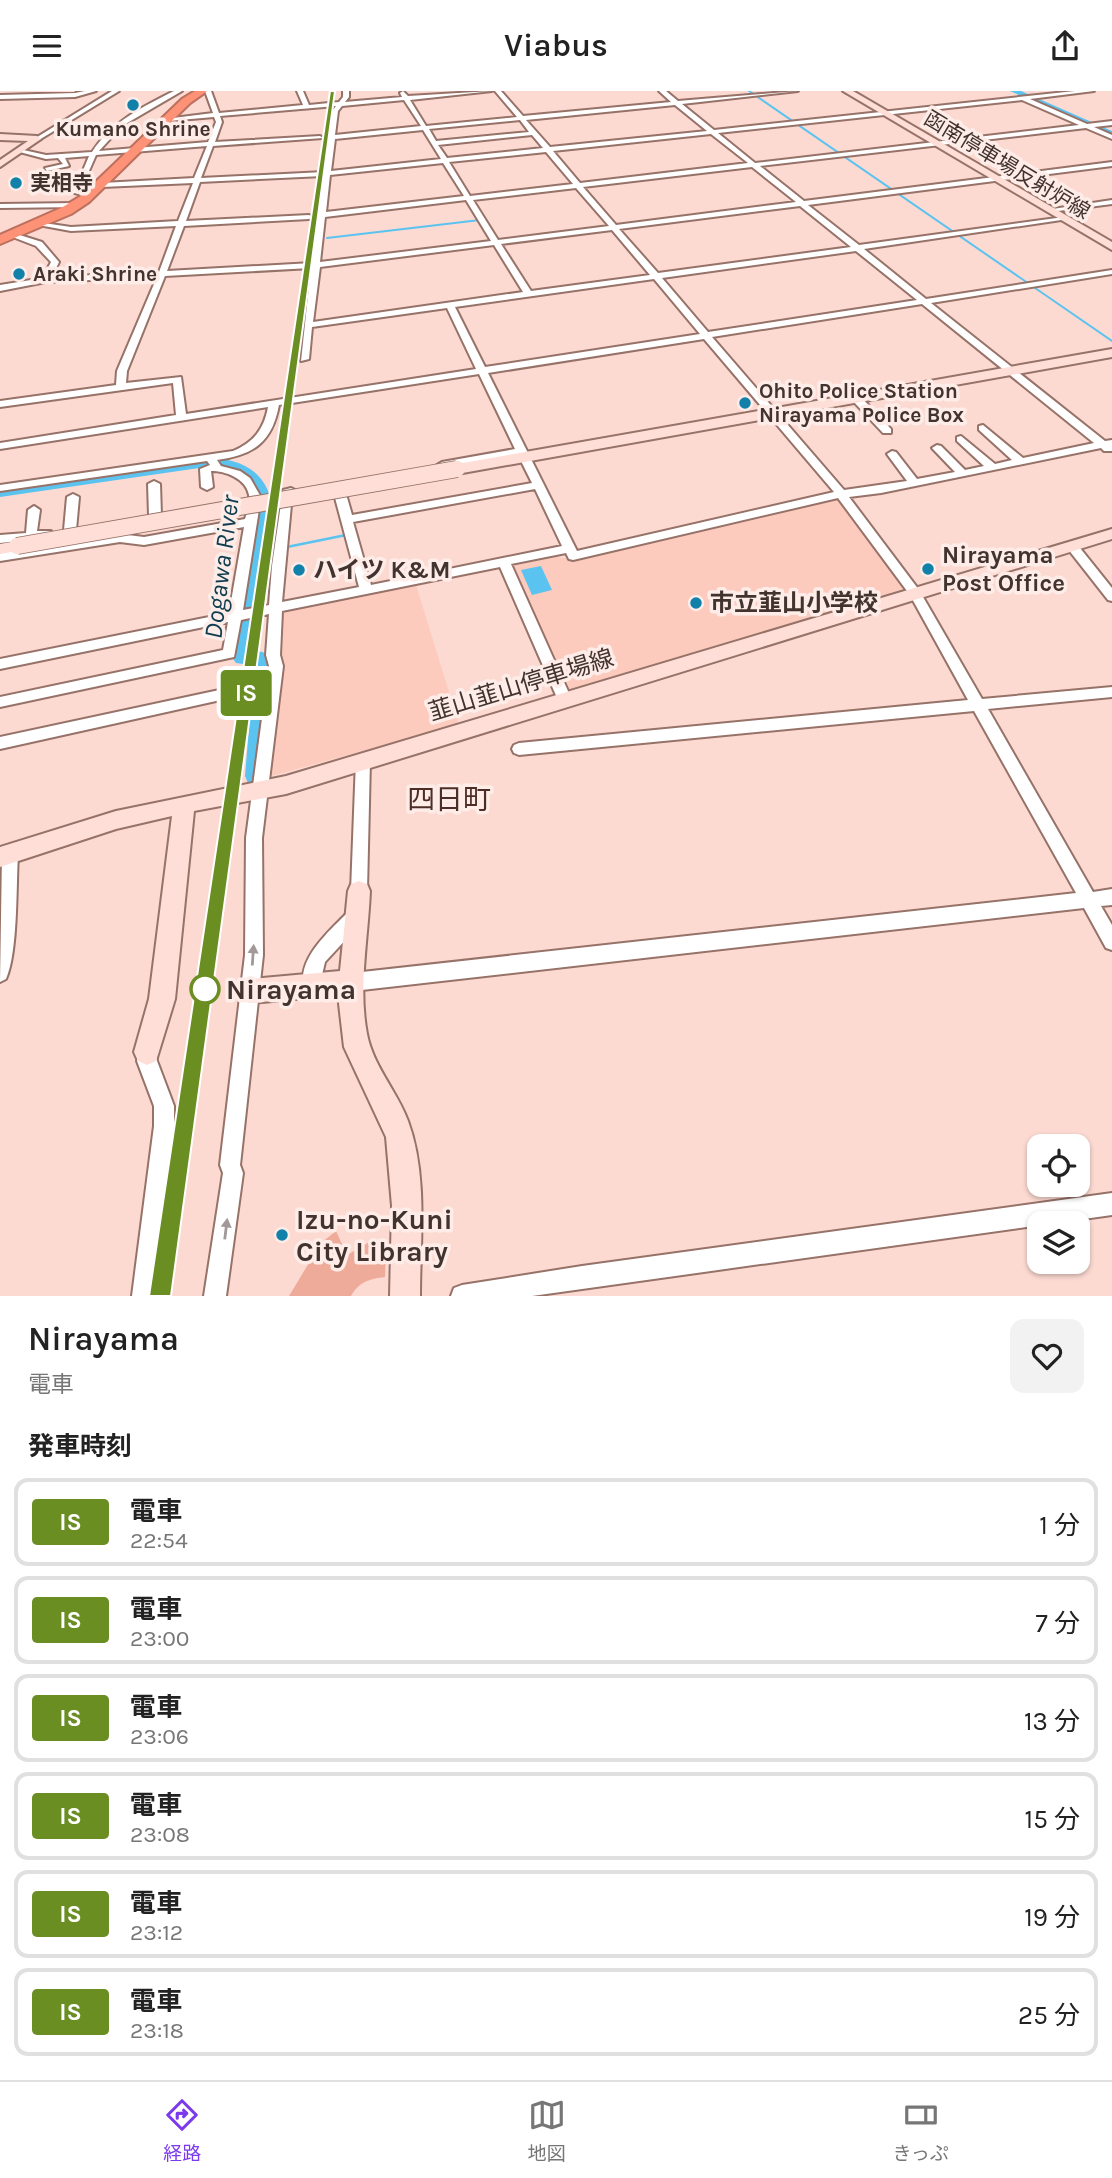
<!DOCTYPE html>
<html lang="ja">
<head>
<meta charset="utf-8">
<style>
	body { margin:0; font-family:Karla,"Noto Sans JP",sans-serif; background:#f2f2f2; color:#222; height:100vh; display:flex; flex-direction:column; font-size:26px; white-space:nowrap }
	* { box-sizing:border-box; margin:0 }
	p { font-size:23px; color:#767676 }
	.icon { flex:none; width:38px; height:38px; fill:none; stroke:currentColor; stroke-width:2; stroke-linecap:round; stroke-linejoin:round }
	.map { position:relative; height:1205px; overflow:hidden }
	.drawer { display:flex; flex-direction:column; background:#fff; flex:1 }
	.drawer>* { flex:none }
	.badge { padding:0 14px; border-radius:5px; font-size:24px; line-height:46px }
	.buttons { position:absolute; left:1027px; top:1043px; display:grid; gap:14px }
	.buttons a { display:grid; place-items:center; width:63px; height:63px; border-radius:14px; background:#fff; box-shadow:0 2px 5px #0004; font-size:35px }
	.map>.badge { position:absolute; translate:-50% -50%; box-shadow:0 0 0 4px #fff }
	h2 { padding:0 28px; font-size:26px; line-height:63px }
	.round { display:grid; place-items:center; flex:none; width:74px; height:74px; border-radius:14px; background:#f2f2f2 }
	.summary { display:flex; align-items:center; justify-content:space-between; height:119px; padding:0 28px }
	h1 { font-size:33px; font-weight:600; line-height:52px }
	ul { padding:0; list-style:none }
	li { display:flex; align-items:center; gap:21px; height:88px; margin:0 14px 10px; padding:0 14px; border:4px solid #e0e0e0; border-radius:14px }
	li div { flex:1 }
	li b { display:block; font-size:26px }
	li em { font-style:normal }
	li .badge { min-width:77px; font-weight:700; text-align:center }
	header { display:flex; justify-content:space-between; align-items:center; height:91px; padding:0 28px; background:#fff; font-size:32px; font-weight:600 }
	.menu { display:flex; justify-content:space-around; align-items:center; height:98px; border-top:2px solid #e0e0e0; background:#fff; font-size:19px; color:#767676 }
	.menu a { display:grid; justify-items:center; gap:4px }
	.menu .active { color:#7c3aed }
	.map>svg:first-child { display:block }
	.built { fill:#fccbbe }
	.green { fill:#efab99 }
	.water { fill:#5bc3f0 }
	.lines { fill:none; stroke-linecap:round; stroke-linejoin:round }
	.stream-far1 { stroke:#5bc3f0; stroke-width:2 }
	.stream { stroke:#5bc3f0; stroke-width:2.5 }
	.river { fill:#5bc3f0; fill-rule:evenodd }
	.street-casing { stroke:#967268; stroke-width:4 }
	.secondary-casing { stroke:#967268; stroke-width:4 }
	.highway-casing { stroke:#bc715e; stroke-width:4 }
	.street { fill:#fff; fill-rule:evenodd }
	.secondary { fill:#feded6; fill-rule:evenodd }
	.highway { fill:#fd9277; fill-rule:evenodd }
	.rail-far3-casing { stroke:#715c57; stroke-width:2.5 }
	.rail-far2-casing { stroke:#715c57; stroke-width:4.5 }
	.rail-far1-casing { stroke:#715c57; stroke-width:6 }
	.rail-casing { stroke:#715c57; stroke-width:8 }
	.rail-far3 { stroke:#fdece7; stroke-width:2; stroke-dasharray:5; stroke-linecap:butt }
	.rail-far2 { stroke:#fdece7; stroke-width:2.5; stroke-dasharray:9; stroke-linecap:butt }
	.rail-far1 { stroke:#fdece7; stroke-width:3.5; stroke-dasharray:11; stroke-linecap:butt }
	.rail { stroke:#fdece7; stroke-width:5; stroke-dasharray:15; stroke-linecap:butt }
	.secondary-bridge-casing { stroke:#967268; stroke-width:18; stroke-linecap:butt }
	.secondary-bridge { stroke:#feded6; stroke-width:16 }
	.oneway { fill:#a19997 }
	.line { fill:#6b8e23; stroke:#fff; stroke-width:2 }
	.poi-dot { fill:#1181a9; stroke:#fdece7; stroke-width:2.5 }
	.stop-dot { fill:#fff; stroke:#6b8e23; stroke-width:3.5 }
	.labels { text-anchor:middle; stroke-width:7; stroke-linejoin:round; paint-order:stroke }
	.far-poi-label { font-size:21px; font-weight:bold; fill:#43332f; stroke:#fdece7; text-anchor:start }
	.far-street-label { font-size:21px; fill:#43332f; stroke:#fdece7 }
	.poi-label { font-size:24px; font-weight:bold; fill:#43332f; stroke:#fdece7; text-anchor:start }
	.street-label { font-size:24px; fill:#43332f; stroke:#fdece7 }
	.water-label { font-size:26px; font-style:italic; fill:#0f3d4f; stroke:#fdece7 }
	.quarter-label { font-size:28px; fill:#4d2d25; stroke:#fdece7 }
	.near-stop-label { font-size:28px; font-weight:bold; fill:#43332f; stroke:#fdece7; text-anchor:start }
	.near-poi-label { font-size:28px; font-weight:bold; fill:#43332f; stroke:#fdece7; text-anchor:start }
</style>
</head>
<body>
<header><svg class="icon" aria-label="menu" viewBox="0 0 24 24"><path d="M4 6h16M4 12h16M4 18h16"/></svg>Viabus<svg class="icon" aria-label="share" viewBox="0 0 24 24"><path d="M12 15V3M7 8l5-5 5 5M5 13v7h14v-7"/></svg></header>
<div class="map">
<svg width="1112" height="1205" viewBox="0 0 1112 1205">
	<rect width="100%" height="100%" fill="#fcdad2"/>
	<g class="built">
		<path d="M830,406L839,409L905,500L567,604L511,475L556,466L572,468Z"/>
		<path d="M416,494L458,630L456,634L268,686L282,521Z"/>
	</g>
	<path class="green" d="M336,1140L347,1164L373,1149L378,1155L386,1156L385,1186C369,1188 359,1191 351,1205H289L321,1152Z"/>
	<path class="water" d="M541,475L552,499L532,504L521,479Z"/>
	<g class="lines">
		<g class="stream-far1">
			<path d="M749,0L1112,250"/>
			<path d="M327,147L480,129"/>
		</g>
		<path class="stream" d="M287,456L346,444"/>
		<g class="river">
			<path d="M1010,0H1021L1112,40V46Z"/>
			<path d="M206,366C235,368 260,375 270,405L248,559L263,561L274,576L267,685L264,692L256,694L248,692L245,685L254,577L251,574L236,572L228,561L254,405C246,382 228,377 206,376L0,406V396Z"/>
		</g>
		<g class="street-casing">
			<g id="street">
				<path d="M85,0H96L75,6L0,8V4L75,2Z"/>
				<path d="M112,0H119L39,49L34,48Z"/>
				<path d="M174,0H182L122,35L99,60L208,51L216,31L214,26L168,30L165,28L213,22L205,0H211L219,22L303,14L297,0H303L309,14L339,11L343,6V0H349V6L345,11L402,6L400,2L403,0L408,5L492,0L410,9L426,35L517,26L495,0H501L523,25L671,11L659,0H666L678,10L798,0L682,13L714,39L1075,0H1094L1030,8L1087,33L1112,30V34L1094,36L1112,44V48L1086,37L760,75L804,110L1112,71V75L808,114L859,154L1064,126L1068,128L864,158L926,208L1112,179V183L931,212L1105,350L1112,349V360H1104L1101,357L881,402L849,406L919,499L982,608L1112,596V606L988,618L1093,801L1112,798V814L1101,815L1112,834V859L1106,857L1084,817L353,900L347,897L344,891L347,885L353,882L1076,802L974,620L519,664L514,662L512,658L514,654L519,652L968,609L910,504L838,407L573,469L569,468L566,462L511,473L572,609L570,613H560L558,609L500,476L282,520L280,564L283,575L262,747L263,864L240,1074L243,1082L226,1205H204L223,1082L220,1074L245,864L246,747L269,575L266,564L269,523L241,529L234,566L0,616V606L223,559L228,531L0,578V568L229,522L244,436L144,454L120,451L0,470V462L120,443L144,446L245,428C247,421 250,412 249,404C246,387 225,380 211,380L213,396L207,399L201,396L200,378L210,374L207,370L0,400V394L233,360C254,351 264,338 268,316L0,358V352L176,324L173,292L0,316V310L116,294L117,280L157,186L46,191L0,200V194L43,187L51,171L36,155L10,145V141L42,151L59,171L52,186L159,181L176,135L71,140L33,133L37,131L71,136L178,130L193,92L102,96L98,94L102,92L194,87L207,55L96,64L85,89L82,91L79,89L89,65L65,67L69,75L47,80L45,77L63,73L58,67L46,68L16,60L19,58L46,64L92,61C111,31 144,15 174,0ZM404,9L421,35L335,44L338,20L342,15ZM1022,9L1079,34L755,72L718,42ZM675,14L707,40L550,56L526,29ZM336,15L332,20L324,81L201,87L213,55L323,47L320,45L215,51L222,31L220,25ZM520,29L529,41L436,50L429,38ZM423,39L441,68L331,80L335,48ZM711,43L748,72L580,92L553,60ZM532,44L543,57L447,67L438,54ZM546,61L573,93L470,105L449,71ZM443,72L464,105L326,121L330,84ZM752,76L796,111L616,134L583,96ZM323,85L312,172L167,180L184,135L309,128L313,126L309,124L186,130L200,91ZM576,97L609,135L498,149L473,109ZM466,109L491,150L320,171L325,126ZM800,115L851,156L658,182L619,138ZM612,139L650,184L531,200L501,153ZM494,154L523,201L313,231L320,176ZM856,160L917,209L708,241L662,187ZM311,177L301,270L309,268L312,236L447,217L476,278L186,323L181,286L126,292L127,280L165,185ZM654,188L700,243L485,276L455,216ZM922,213L1094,352L1023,367L983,334L979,335V339L1012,369L995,373L961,345L957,346V350L984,375L965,379L941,355L937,354L932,357L955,381L917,388L896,361L892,360L887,363L907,390L844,399L712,246ZM704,248L834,401L577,460L488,282ZM479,283L515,358L442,371L437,374L442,377L518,364L532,392L352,424L346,403L340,400L336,401L334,403L359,496L282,511L292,403L297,400L291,397L283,399L272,475L269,514L243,519L261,406L250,387L240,380L221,375L217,369C253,364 272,352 279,314ZM535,398L562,455L371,494L353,431Z"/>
				<path d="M45,88L49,92L94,104L90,106L44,94L42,90Z"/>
				<path d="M1112,109V113L1050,121L1046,119Z"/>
				<path d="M77,112L81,114L80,116L0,117V113Z"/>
				<path d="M852,305H860L891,338V342H883L852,309Z"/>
				<path d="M154,390L160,393L161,424L155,428L149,424L148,393Z"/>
				<path d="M73,403L79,406L76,439L70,443L64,439L67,406Z"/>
				<path d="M34,415L40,419L37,440H51V446L0,452V444L26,442L28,419Z"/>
				<path d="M1072,451L1076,452L1112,497V510L1108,509L1068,458L1066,455Z"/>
				<path d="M238,595L245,600L243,604L0,658V646Z"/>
				<path d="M363,663L368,665L370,669L367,800L365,805L359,808L353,805L351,800L356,669L358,665Z"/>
				<path d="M10,756L16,758L18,763C16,795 18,861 6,888L0,891L2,763L4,758Z"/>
				<path d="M357,816L363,818L366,824L363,830L325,871L318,901L312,904L306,901C292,870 332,838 351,818Z"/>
				<path d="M147,952L154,954L157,970L174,1015V1035L154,1205H132L154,1035V1015L137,970L140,954Z"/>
				<path d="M1112,1102V1124L532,1205H451L454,1197L462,1194L582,1175Z"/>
			</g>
		</g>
		<g class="secondary-casing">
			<g id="secondary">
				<path d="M843,0H853L1112,151V159Z"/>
				<path d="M0,43L37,45L41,48L0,76V69L28,50L0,49Z"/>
				<path d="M1112,258V266L457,383L449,378L457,373Z"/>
				<path d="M1112,438V448L286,703L194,720L175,908L156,970L147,974L138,970L134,961L149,908L172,725L116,738L0,776V756L116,720L286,685Z"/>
				<path d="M17,450L23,451L25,455L23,459L0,463V453Z"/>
				<path d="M359,790L367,793L370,800C368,848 358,896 367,943C373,975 397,1000 408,1030C428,1084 420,1148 420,1205H390L392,1115L386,1046L344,956L338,904L250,912L241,909L238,900L241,891L250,888L340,880L348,800L351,793Z"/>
			</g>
		</g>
		<g class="highway-casing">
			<path id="highway" d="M195,0H207L190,12L89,111L71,123L0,153V144L61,117L81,105L182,8Z"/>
		</g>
		<use href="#street" class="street"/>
		<use href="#secondary" class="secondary"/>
		<use href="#highway" class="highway"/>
		<g class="rail-far3-casing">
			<path id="rail-far3" d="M289,302L332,0"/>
		</g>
		<g class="rail-far2-casing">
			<path id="rail-far2" d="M257,526L289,300"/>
		</g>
		<g class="rail-far1-casing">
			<path id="rail-far1" d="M215,820L257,524"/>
		</g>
		<g class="rail-casing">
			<path id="rail" d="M160,1205L215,818"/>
		</g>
		<use href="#rail-far3" class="rail-far3"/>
		<use href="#rail-far2" class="rail-far2"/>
		<use href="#rail-far1" class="rail-far1"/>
		<use href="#rail" class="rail"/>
		<g class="secondary-bridge-casing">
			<path id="secondary-bridge" d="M17,455L457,378"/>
		</g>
		<use href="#secondary-bridge" class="secondary-bridge"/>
	</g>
	<defs><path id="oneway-solid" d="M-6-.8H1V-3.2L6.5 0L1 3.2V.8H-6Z" transform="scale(1.75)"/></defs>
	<g class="oneway">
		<use href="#oneway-solid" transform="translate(253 864) rotate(-86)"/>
		<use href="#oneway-solid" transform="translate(226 1138) rotate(-83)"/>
	</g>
	<path class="line" d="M330,0H335L171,1205H149Z"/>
	<g class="poi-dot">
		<circle cx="133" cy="14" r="7"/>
		<circle cx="16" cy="92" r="7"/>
		<circle cx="19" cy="183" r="7"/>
		<circle cx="745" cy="312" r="7"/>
		<circle cx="928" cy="478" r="7"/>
		<circle cx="299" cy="479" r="7"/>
		<circle cx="696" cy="512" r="7"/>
		<circle cx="282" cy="1144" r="7"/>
	</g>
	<circle class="stop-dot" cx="205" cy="898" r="14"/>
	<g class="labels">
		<g class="far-poi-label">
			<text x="133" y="45" text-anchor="middle">Kumano Shrine</text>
			<text x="30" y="99">実相寺</text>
			<text x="33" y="190">Araki Shrine</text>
			<text x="759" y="307">Ohito Police Station<tspan x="759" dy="24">Nirayama Police Box</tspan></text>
		</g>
		<g class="far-street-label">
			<text transform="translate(1007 74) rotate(31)" y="7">函南停車場反射炉線</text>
		</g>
		<g class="poi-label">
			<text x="942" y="472">Nirayama<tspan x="942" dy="28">Post Office</tspan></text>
			<text x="313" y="487">ハイツ K&amp;M</text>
			<text x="710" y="520">市立韮山小学校</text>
		</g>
		<g class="street-label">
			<text transform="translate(521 594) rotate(-17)" y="8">韮山韮山停車場線</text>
		</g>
		<g class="water-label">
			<text transform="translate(221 476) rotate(-83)" y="9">Dogawa River</text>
		</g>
		<g class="quarter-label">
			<text x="449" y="718">四日町</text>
		</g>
		<g class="near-stop-label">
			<text x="226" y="908">Nirayama</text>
		</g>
		<g class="near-poi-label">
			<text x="296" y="1138">Izu-no-Kuni<tspan x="296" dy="32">City Library</tspan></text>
		</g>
	</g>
</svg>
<div class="buttons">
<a><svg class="icon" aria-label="locate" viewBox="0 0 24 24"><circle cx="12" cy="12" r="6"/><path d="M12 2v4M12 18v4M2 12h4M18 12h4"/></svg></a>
<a><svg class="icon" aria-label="layers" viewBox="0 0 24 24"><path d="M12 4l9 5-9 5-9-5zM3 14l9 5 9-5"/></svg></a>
</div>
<b class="badge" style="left:246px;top:602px;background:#6b8e23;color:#fff">IS</b>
</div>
<section class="drawer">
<div class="summary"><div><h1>Nirayama</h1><p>電車</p></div><a class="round"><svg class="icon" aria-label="heart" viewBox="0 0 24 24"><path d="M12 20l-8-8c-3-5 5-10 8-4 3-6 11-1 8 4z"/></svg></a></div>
<h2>発車時刻</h2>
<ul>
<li><span class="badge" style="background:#6b8e23;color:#fff">IS</span><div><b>電車</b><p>22:54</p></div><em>1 分</em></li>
<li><span class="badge" style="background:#6b8e23;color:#fff">IS</span><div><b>電車</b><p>23:00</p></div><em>7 分</em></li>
<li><span class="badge" style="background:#6b8e23;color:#fff">IS</span><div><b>電車</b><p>23:06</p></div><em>13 分</em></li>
<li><span class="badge" style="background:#6b8e23;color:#fff">IS</span><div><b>電車</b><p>23:08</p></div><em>15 分</em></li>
<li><span class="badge" style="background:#6b8e23;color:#fff">IS</span><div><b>電車</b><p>23:12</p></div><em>19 分</em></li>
<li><span class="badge" style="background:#6b8e23;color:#fff">IS</span><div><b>電車</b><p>23:18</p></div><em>25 分</em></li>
</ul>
</section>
<nav class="menu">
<a class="active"><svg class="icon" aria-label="directions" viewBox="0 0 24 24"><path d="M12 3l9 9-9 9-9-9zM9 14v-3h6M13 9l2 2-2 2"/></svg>経路</a>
<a><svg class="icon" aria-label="map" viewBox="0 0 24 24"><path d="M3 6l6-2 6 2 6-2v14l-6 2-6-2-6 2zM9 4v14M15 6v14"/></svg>地図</a>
<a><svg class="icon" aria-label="tickets" viewBox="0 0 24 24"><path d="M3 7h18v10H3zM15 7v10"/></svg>きっぷ</a>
</nav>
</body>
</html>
